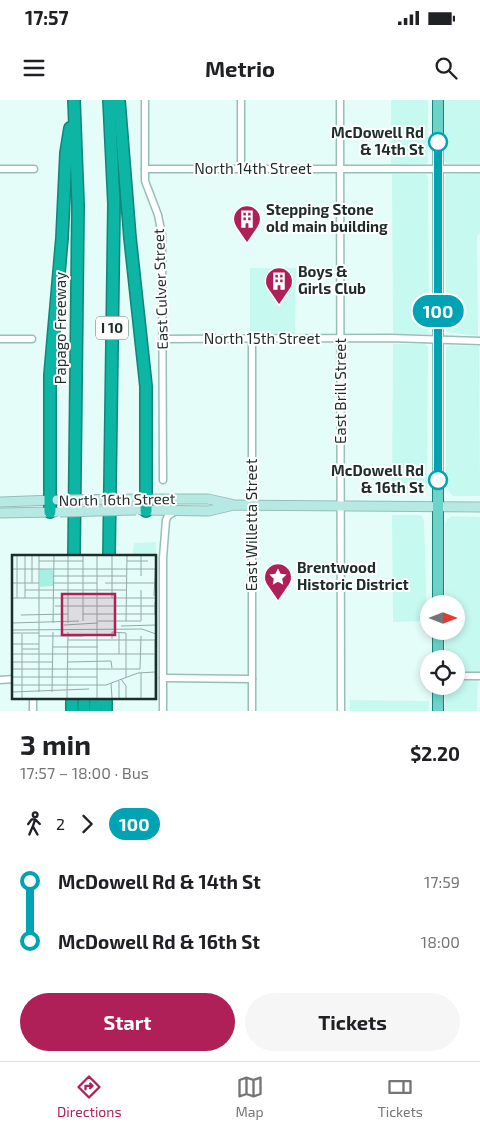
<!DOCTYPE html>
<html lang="en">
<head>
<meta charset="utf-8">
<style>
	body { margin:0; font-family:"Exo 2",sans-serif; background:#f6f6f6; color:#202124; height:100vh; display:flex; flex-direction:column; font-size:19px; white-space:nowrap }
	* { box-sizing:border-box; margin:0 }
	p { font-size:16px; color:#757577 }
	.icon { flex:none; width:28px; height:28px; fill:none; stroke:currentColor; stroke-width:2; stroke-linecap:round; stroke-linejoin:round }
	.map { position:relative; height:611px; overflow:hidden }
	.drawer { display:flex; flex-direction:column; background:#fff; flex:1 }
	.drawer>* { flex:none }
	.badge { padding:0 10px; border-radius:16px; font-size:18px; line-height:32px }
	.needle { width:32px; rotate:90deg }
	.fabs { position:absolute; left:420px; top:495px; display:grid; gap:10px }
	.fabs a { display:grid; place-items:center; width:45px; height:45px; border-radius:50%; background:#fff; box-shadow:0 2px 8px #0003; font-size:25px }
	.map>.badge { position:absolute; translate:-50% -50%; box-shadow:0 0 0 2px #fff }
	.legs { display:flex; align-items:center; gap:8px; height:55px; padding:0 20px; font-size:16px }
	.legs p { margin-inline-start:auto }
	.head { display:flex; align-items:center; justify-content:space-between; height:85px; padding:0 20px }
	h1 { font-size:28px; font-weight:700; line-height:38px }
	.button { display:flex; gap:10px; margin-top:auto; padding:10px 20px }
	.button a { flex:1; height:58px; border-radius:30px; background:#af2059; color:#fff; font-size:20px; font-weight:700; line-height:58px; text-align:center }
	.button a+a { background:#f6f6f6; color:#202124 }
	ul { padding:0 20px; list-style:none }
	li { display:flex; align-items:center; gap:18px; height:60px; font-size:19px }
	li i { display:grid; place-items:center; width:8px; height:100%; margin:0 6px; background:currentColor }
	li i::after { content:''; width:12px; height:12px; margin:-6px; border:4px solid; border-radius:50%; background:#fff }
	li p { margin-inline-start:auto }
	li:first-child i { background:linear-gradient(#0000 50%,currentColor 0) }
	li:last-child i { background:linear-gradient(currentColor 50%,#0000 0) }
	.status { display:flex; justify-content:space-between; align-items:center; height:35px; padding:0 25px; background:#fff; direction:ltr }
	.status svg { height:14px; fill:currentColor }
	header { display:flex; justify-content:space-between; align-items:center; height:65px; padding:0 20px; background:#fff; font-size:22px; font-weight:700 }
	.tab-bar { display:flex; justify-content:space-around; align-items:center; height:70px; border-top:1px solid #e0e0e0; background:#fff; font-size:14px; color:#757577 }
	.tab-bar a { display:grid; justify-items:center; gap:2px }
	.tab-bar .selected { color:#af2059 }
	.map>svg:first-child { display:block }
	.built { fill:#c6f9f0 }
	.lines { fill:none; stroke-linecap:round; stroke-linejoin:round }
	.minor-casing { stroke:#97beb7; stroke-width:9 }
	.secondary-casing { stroke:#97beb7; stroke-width:11 }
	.primary-casing { stroke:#128579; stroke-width:12 }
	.motorway-casing { stroke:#128579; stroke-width:14 }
	.minor { stroke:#fff; stroke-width:6 }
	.secondary { stroke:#b6e9e4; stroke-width:9 }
	.primary { stroke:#6dd3c8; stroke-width:10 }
	.motorway { stroke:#0cb5a4; stroke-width:11 }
	.secondary-bridge-casing { stroke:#97beb7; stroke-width:11; stroke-linecap:butt }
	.secondary-bridge { stroke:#b6e9e4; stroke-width:9 }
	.line-1-casing { stroke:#fff; stroke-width:11 }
	.line-1 { stroke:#00a3b4; stroke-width:8 }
	.stop-1-dot { fill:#fff; stroke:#00a3b4; stroke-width:2.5 }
	.labels { text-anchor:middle; stroke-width:4; stroke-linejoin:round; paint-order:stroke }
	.shield { fill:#fff; stroke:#616c6a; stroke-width:1 }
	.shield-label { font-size:14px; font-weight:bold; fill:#1d2d2a }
	.stop-label { font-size:15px; font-weight:bold; fill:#1d2d2a; stroke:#fff; text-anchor:end }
	.street-label { font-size:15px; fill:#1d2d2a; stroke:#fff }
	.poi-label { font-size:15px; font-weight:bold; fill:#1d2d2a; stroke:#fff; text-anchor:start }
	.inset-road { fill:none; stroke:#95aaa6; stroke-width:1 }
	.view { fill:#af2059; fill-opacity:0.15; stroke:#af2059; stroke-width:2.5 }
	.inset-edge { fill:none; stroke:#1d2d2a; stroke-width:2.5 }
</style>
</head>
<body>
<div class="status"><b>17:57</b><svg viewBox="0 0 49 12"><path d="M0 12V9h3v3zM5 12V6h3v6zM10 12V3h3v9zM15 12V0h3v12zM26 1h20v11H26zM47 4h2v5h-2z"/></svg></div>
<header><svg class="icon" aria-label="menu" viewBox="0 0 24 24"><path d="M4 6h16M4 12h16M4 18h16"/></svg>Metrio<svg class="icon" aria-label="search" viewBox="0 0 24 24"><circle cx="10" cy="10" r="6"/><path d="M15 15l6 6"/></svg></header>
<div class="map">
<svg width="480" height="611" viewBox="0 0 480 611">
	<rect width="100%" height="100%" fill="#e5fdf9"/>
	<g class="built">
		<path d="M391,0H428V62L426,64L391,65Z"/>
		<path d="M444,0H480V64H448L444,61Z"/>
		<path d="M480,73V133L477,136L478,236L446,232L445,77L447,74Z"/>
		<path d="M392,74H426L428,79L429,230L425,234H393Z"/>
		<path d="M250,168H296L295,234L250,235Z"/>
		<path d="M393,244H425L428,247L427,389L423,394H401L392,396Z"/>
		<path d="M450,245L479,246L480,396H453L446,388V248Z"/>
		<path d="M392,415H419L422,416L424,420L427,521L393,522Z"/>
		<path d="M452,416L480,417V572H478L477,611H445V586H456V559H445V531H456V504H445V424L447,419Z"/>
		<path d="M156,442V470H155V456H133V452L134,443Z"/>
		<path d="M350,600L429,601V611H350Z"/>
	</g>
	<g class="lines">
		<g class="minor-casing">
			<g id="minor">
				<path d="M145,0V81L158,115L162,135L163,380"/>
				<path d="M340,0L341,611"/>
				<path d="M0,69H34"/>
				<path d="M145,69H480"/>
				<path d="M241,69V0"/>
				<path d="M0,239H32"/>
				<path d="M163,239L390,238L480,241"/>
				<path d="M252,239V611"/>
				<path d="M456,576H480"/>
				<path d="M163,578L252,579"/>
				<path d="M0,580L14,579"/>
				<path d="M33,597V611"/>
				<path d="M163,611V458L166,420L168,416L175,411"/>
			</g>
		</g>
		<g class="secondary-casing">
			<g id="secondary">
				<path d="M140,399H208L231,404"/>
				<path d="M0,402L54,400"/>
				<path d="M141,410L209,411L234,405L480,407"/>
				<path d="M0,413L55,412"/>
			</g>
		</g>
		<g class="primary-casing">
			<g id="primary">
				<path d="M438,0V504"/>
				<path d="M438,559V531"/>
				<path d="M438,586V611"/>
			</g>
		</g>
		<g class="motorway-casing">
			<g id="motorway">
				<path d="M74,0L78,105L74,456"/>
				<path d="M109,0L114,104L109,456"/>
				<path d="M119,0L130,138L146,286V411"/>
				<path d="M50,412V275L62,138L66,53L70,28"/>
				<path d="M72,597V611"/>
				<path d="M84,597V611"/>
				<path d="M95,611L96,597"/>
				<path d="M106,611V597"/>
			</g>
		</g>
		<use href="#minor" class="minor"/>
		<use href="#secondary" class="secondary"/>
		<use href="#primary" class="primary"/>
		<use href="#motorway" class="motorway"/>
		<g class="secondary-bridge-casing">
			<g id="secondary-bridge">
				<path d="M57,400L136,399"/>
				<path d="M60,412L136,410"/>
			</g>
		</g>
		<use href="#secondary-bridge" class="secondary-bridge"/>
	</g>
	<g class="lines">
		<g class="line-1-casing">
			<path id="line-1" d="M438,42V380"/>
		</g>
		<use href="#line-1" class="line-1"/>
	</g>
	<defs>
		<g id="building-pin" transform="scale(1.4375)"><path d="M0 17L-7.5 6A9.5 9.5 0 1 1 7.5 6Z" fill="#af2059" stroke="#fff"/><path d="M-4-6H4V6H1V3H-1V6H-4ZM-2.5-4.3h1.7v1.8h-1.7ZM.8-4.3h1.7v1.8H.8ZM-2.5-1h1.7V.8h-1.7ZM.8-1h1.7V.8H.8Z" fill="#fff"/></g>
		<g id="sight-pin" transform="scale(1.4375)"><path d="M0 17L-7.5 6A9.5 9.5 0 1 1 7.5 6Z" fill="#af2059" stroke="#fff"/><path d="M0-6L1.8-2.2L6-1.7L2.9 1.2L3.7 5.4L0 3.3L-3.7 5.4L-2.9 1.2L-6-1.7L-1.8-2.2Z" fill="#fff"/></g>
	</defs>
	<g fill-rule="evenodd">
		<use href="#building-pin" x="247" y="119"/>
		<use href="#building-pin" x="279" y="181"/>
		<use href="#sight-pin" x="278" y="477"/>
	</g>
	<g class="stop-1-dot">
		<circle cx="438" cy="42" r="9"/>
		<circle cx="438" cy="380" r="9"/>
	</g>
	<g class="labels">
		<rect class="shield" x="96" y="216.5" width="32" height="23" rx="4"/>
		<g class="shield-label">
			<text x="112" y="233">I 10</text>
		</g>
		<g class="stop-label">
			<text x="424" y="38">McDowell Rd<tspan x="424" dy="17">&amp; 14th St</tspan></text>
			<text x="424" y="376">McDowell Rd<tspan x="424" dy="17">&amp; 16th St</tspan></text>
		</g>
		<g class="street-label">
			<text x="253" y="74">North 14th Street</text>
			<text transform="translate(161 189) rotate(-92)" y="5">East Culver Street</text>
			<text transform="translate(61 228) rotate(-90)" y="5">Papago Freeway</text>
			<text x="262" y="244">North 15th Street</text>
			<text transform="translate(341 291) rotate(-90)" y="5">East Brill Street</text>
			<text transform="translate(117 400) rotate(-1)" y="5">North 16th Street</text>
			<text transform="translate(252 425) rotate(-90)" y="5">East Willetta Street</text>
		</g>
		<g class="poi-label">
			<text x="266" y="115">Stepping Stone<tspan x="266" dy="17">old main building</tspan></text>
			<text x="298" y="177">Boys &amp;<tspan x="298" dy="17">Girls Club</tspan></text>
			<text x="297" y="473">Brentwood<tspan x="297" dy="17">Historic District</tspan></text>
		</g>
	</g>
	<g transform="translate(12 455)">
		<rect width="144" height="144" fill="#e5fdf9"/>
		<path d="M28,14L41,15V31L28,32Z" fill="#a6efe3"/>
		<path class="inset-road" d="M71,0V66M27,6H71M115,6H136M0,14H143M41,21H114M129,21V0M0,28H27M20,28V0M41,28H85M93,28H143M13,35H114M142,41L144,0M0,43H144M5,43V0M13,43V0M100,43V0M43,51H143M71,59H143V47M9,60L56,59M86,66H129V35M114,66L115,0M0,68L67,66M41,68L42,0M56,68V0M52,70L86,68M109,71L144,70M0,75L130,74L144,79M0,78H27M27,81H71M100,84V77L114,78V122M56,85H143V143M0,89H27M41,92H86M10,94H27M0,99H144M107,99V77M0,107H41M56,107L99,106L100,113M0,114H128L129,81M0,122H85M109,124L114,131V143M107,126V143M99,128L100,143M0,130H94L126,118L143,117M0,137L77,134M27,137V0M40,137L41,77M10,143V79M55,143L56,77M85,143V0M129,143V118"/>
		<path class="view" d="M50,39H103V80H50Z"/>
		<rect width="144" height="144" class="inset-edge"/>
	</g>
</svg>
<div class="fabs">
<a><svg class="needle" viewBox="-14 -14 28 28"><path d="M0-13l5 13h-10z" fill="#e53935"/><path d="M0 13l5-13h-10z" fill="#757577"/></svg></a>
<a><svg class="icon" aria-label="locate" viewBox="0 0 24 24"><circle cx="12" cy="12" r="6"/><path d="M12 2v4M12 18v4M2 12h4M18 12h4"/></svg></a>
</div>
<b class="badge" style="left:438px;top:211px;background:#00a3b4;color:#fff">100</b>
</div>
<section class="drawer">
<div class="head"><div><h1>3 min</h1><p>17:57 – 18:00 · Bus</p></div><b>$2.20</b></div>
<div class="legs"><svg class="icon" aria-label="walk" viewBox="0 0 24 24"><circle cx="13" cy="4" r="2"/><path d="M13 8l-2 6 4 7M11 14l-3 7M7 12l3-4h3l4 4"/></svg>2<svg class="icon" aria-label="forward" viewBox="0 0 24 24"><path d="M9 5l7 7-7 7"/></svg><b class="badge" style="background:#00a3b4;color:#fff">100</b></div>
<ul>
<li><i style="color:#00a3b4"></i><b>McDowell Rd &amp; 14th St</b><p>17:59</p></li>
<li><i style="color:#00a3b4"></i><b>McDowell Rd &amp; 16th St</b><p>18:00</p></li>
</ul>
<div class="button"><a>Start</a><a>Tickets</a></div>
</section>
<nav class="tab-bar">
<a class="selected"><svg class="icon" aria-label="directions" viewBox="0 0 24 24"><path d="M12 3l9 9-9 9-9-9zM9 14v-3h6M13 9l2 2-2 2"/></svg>Directions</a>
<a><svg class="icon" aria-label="map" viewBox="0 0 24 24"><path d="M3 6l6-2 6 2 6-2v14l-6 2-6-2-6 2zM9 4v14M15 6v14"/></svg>Map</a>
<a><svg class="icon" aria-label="tickets" viewBox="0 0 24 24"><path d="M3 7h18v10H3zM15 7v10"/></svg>Tickets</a>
</nav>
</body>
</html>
